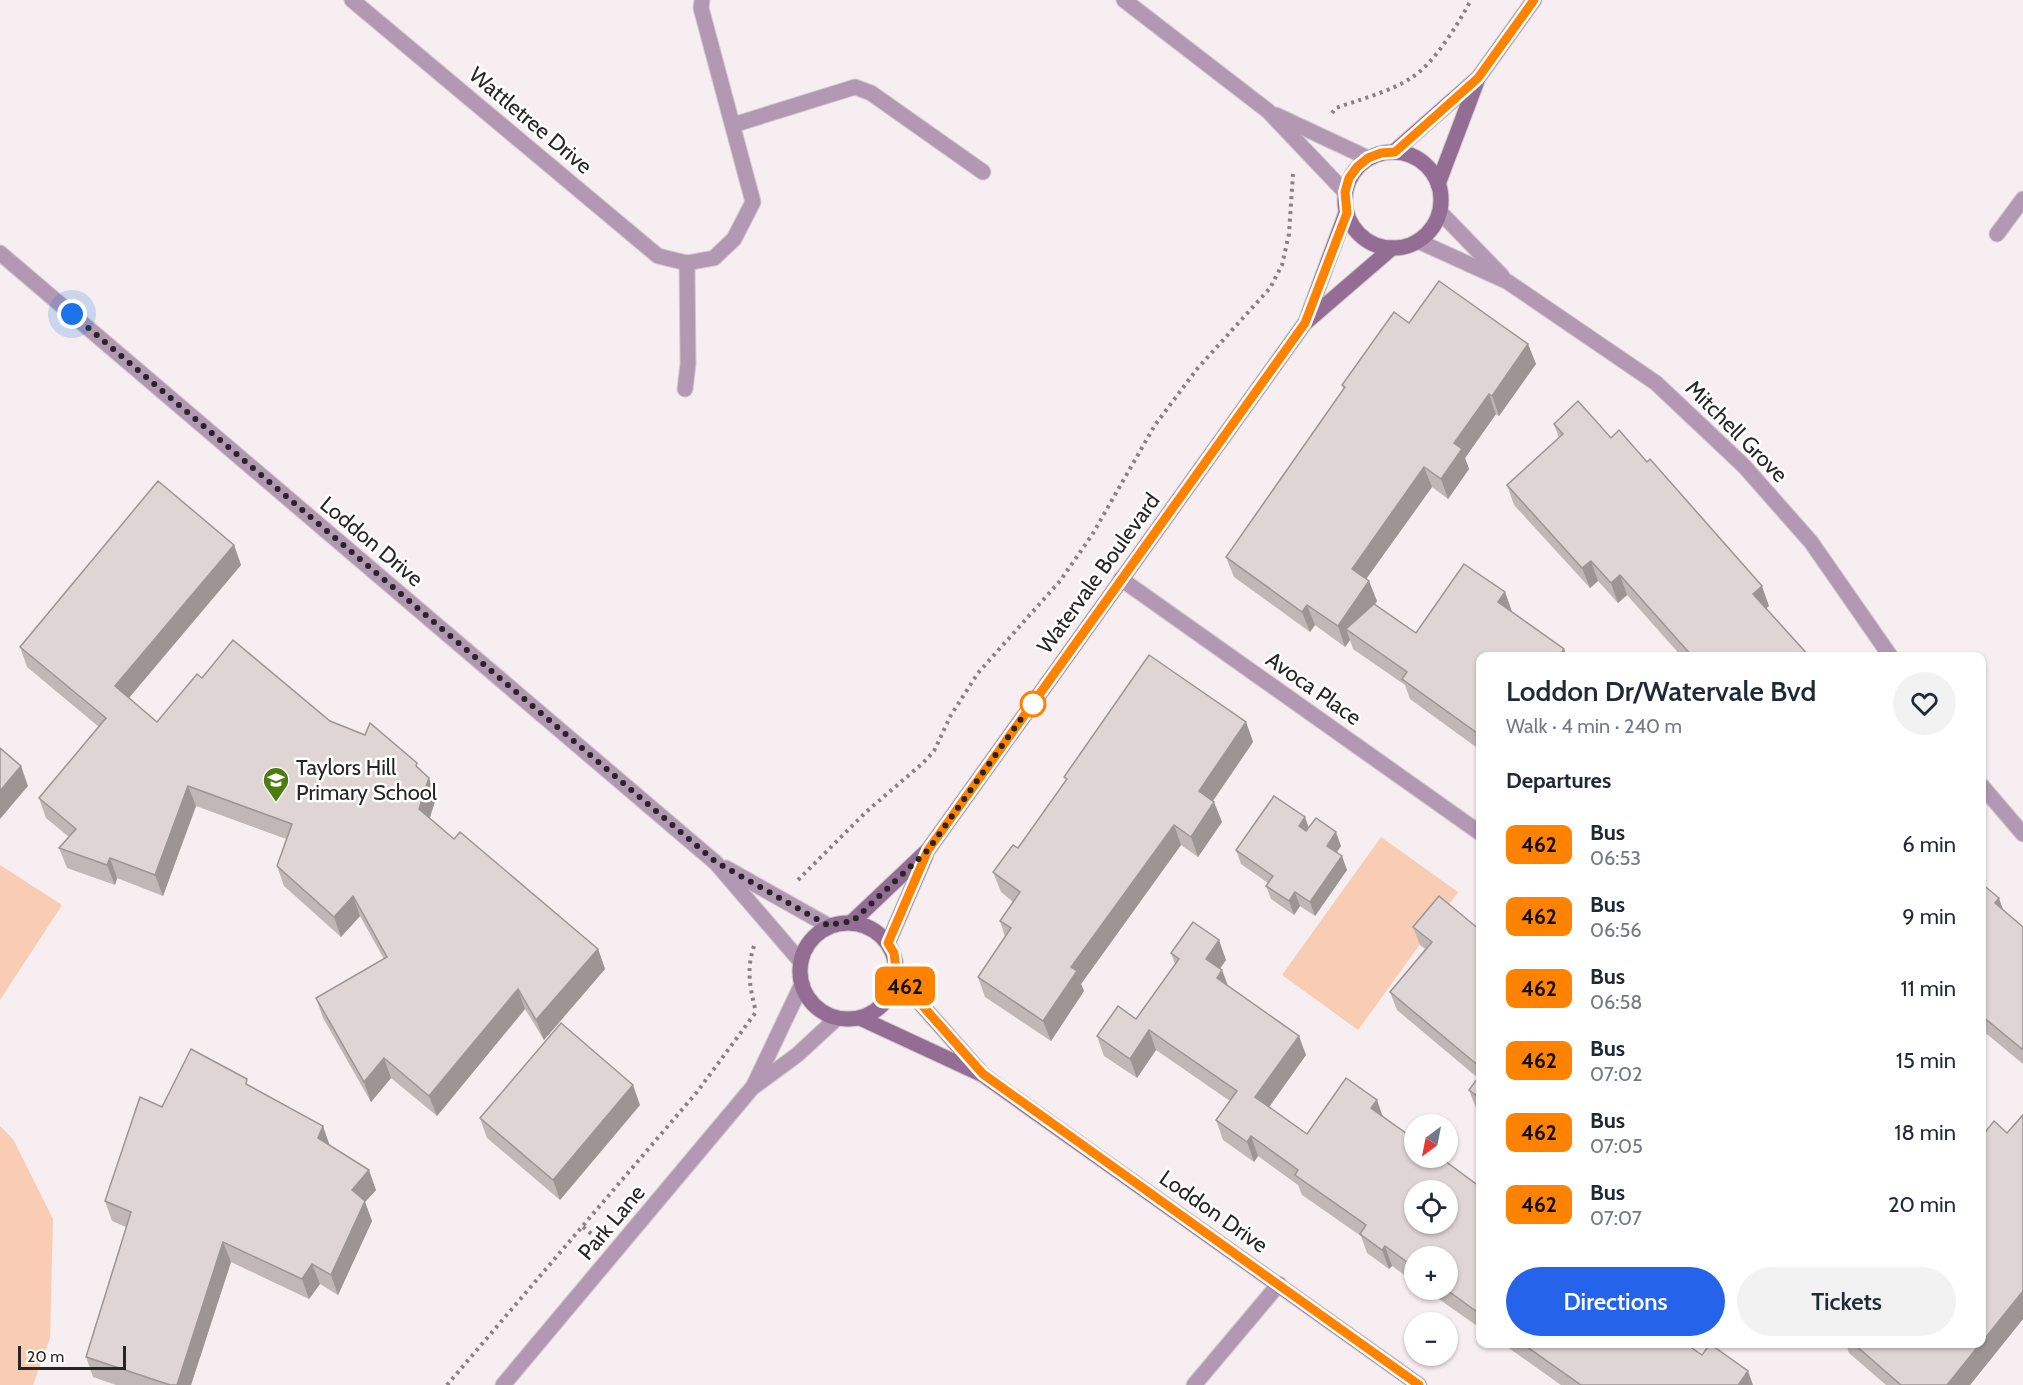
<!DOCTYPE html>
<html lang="en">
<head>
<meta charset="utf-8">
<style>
	body { margin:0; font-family:Cabin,sans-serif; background:#f2f2f3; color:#1f2937; height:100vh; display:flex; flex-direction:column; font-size:22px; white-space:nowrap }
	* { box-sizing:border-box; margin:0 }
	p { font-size:20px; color:#747a83 }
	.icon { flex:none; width:33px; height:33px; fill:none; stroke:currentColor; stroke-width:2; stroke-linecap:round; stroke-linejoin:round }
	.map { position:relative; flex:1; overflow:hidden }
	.side { position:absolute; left:1476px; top:652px; width:510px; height:696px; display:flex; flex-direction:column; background:#fff; border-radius:12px; box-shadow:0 2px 4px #0004 }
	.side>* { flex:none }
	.badge { padding:0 12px; border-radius:9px; font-size:21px; line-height:39px }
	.needle { width:39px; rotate:212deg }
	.controls { position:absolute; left:1404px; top:1114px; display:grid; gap:12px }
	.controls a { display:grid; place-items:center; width:54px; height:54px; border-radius:50%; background:#fff; box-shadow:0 2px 4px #0004; font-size:30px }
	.scale { position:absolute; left:18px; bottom:15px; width:108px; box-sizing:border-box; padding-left:6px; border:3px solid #282526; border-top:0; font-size:16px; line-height:21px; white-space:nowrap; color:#282526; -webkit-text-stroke:4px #fefefe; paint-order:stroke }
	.you { position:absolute; width:30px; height:30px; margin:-15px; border:4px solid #fff; border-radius:50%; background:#1a73e8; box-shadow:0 0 0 9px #1a73e833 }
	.map>.badge { position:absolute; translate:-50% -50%; box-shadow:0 0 0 3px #fff }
	h2 { padding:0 30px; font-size:22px; line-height:54px }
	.round { display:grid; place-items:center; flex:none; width:63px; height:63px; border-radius:32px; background:#f2f2f3 }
	.headline { display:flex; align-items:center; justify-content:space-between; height:102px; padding:0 30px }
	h1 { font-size:28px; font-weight:600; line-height:45px }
	.cta { display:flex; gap:12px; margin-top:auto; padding:12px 30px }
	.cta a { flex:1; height:69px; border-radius:36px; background:#2563eb; color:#fff; font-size:24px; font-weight:600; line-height:69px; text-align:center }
	.cta a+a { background:#f2f2f3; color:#1f2937 }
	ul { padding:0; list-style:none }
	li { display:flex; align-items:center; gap:18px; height:72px; padding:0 30px }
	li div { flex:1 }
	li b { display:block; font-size:22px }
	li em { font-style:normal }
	li .badge { min-width:66px; font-weight:700; text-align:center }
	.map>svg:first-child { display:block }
	.green { fill:#f9ccb4 }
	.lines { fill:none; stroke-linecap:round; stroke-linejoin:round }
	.lane-casing { stroke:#d2cacc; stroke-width:17 }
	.street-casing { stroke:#d2cacc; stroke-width:17 }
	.secondary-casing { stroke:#d2cacc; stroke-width:17 }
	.path { stroke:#878284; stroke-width:4; stroke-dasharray:3 4.5; stroke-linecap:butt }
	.lane { stroke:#b398b3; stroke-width:15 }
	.street { stroke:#b398b3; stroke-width:15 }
	.secondary { stroke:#946d94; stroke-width:15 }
	.wall { fill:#c0b7b6 }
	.shaded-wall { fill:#9c9594 }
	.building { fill:#dfd5d4; stroke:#9c9594; stroke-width:1.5; fill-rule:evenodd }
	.line-casing { stroke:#fff; stroke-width:14 }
	.line { stroke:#ff8200; stroke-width:9 }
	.walk { stroke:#282526; stroke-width:6; stroke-dasharray:0 10.8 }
	.stop-dot { fill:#fff; stroke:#ff8200; stroke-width:3 }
	.labels { text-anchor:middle; stroke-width:5; stroke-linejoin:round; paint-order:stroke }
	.street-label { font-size:22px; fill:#282526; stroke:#fefefe }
	.poi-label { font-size:22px; fill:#282526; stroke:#fefefe; text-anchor:start }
</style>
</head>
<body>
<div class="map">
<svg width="2023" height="1385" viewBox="0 0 2023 1385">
	<rect width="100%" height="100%" fill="#f7eef1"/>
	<g class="green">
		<path d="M1381,837L1458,892L1358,1030L1282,975Z"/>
		<path d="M0,865L62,905L0,1000Z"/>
		<path d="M0,1126L13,1139L53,1219L50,1338L33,1385H0Z"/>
	</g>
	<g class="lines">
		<g class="lane-casing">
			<g id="lane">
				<path d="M733,125L855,87L871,93L983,172"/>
				<path d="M685,389L688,364L687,263"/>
			</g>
		</g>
		<g class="street-casing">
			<g id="street">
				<path d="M352,0L658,256L687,263L714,258L734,239L753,202L701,8L702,0"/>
				<path d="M1124,0L1268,111L1345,192"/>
				<path d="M1276,115L1368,158"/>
				<path d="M1440,212L1502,276"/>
				<path d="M1997,234L2023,199"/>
				<path d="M1418,241L1508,282L1656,383L1744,466L1811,542L1891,657"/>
				<path d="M0,253L716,863L801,962"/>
				<path d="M1121,579L1480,833"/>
				<path d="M1982,786L2023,834"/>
				<path d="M726,868L829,926"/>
				<path d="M754,1085L802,984"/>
				<path d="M503,1385L752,1088L797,1055L837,1018"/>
				<path d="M1194,1385L1279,1284"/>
			</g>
		</g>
		<g class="secondary-casing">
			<g id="secondary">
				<path d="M1395,151L1478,78L1534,0"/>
				<circle cx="1393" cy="200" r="48"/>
				<path d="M1438,184L1477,81"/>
				<path d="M1306,321L1346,213"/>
				<path d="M852,922L928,850L1305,323L1392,248"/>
				<circle cx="848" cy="971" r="48"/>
				<path d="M888,943L926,855"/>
				<path d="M897,977L979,1070"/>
				<path d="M860,1018L983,1075L1419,1385"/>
			</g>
		</g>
		<g class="path">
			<path d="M1332,113L1336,108C1358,100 1392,91 1411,78C1434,64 1458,24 1471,0"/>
			<path d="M798,880L866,812L923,763L934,751L951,715L978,673L1060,581L1092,535L1155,425L1197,369L1270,288L1282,265L1289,234L1293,174"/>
			<path d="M754,946C746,969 750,989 756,1012"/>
			<path d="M583,1227L594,1236"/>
			<path d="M447,1385L697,1092L756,1012L757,1014"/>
		</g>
		<use href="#lane" class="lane"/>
		<use href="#street" class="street"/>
		<use href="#secondary" class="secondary"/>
	</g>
	<g class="wall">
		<path d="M1409,323L1528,344L1536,364L1499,416L1496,414L1465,458L1469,469L1448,499L1432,487L1366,579L1377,601L1375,604L1416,633L1505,592L1512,612L1564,649L1567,657H1480V750L1410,699L1405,685L1353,649L1350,640L1345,647L1315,625L1310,632L1234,577L1226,557L1344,389L1342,385Z"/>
		<path d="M1554,424L1611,438L1769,606L1766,608L1810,657H1682L1627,595L1618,603L1598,581L1590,588L1514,505L1507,485L1559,438Z"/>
		<path d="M234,545L241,565L129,698L157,722L202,678L330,721L419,769L436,798L430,818L454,839L598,949L605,969L544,1040L525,1009L437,1116L391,1078L371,1102L323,1018L316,998L384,959L360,916L341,937L284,886L277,866L286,839L196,806L163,896L117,878L115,885L67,868L59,848L69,837L46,818L39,798L99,727L27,667L20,647Z"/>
		<path d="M1246,722L1253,742L1213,801L1222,822L1198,857L1181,845L1081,984L1084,991L1051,1041L985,997L978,977L1005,937L1000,921L1013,902L1001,892L993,872L1018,848L1066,780L1064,777Z"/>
		<path d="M1309,828L1341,846L1337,852L1347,870L1315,916L1300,906L1294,915L1271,899L1266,886L1268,883L1241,864L1236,850Z"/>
		<path d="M1982,884L2003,910L2023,927V1064L1982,1030Z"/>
		<path d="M1413,927L1480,930V1111L1476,1108L1469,1090L1478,1078L1397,1010L1390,992L1425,949L1420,945Z"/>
		<path d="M1171,953L1226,960L1220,969L1222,970L1228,985L1306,1055L1269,1107L1307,1134L1383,1117L1480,1187V1328L1426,1290H1448L1414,1257V1282L1392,1266L1389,1269L1367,1253L1361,1236L1302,1195L1298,1185L1258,1156L1254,1162L1223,1140L1216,1120L1230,1101L1156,1050L1137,1078L1104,1056L1097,1036L1136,1019L1175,964Z"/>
		<path d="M250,1086L330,1146L376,1190L365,1202L372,1221L338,1295L320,1284L309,1299L231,1262L191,1385H116L93,1377L86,1357L126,1227L112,1221L105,1201Z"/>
		<path d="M640,1105L560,1200L487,1138L480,1118Z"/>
		<path d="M2023,1115V1319L1970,1385H1886L1849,1353L1846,1344H1982L2007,1133Z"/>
		<path d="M1503,1344H1686L1702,1355L1753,1385H1561Z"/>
	</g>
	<g class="shaded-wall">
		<path d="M1528,344L1536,364L1499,416L1492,396Z"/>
		<path d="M1489,394L1496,414L1465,458L1469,469L1448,499L1441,479L1454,443Z"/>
		<path d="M1424,467L1432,487L1359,589L1352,569Z"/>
		<path d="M234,545L241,565L122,706L115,686Z"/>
		<path d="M1591,561L1598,581L1590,588L1582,568Z"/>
		<path d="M1620,575L1627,595L1618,603L1611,583Z"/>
		<path d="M1369,581L1377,601L1353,635L1346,629L1350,640L1345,647L1338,626Z"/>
		<path d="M1762,586L1769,606L1760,614L1753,594Z"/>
		<path d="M1505,592L1512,612L1498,602Z"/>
		<path d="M1307,605L1315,625L1310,632L1302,612Z"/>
		<path d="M1564,649L1567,657H1559Z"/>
		<path d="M1246,722L1253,742L1206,811L1199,791Z"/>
		<path d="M21,766L28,786L0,819V791Z"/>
		<path d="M429,778L436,798L426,829L419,809Z"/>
		<path d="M188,786L196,806L163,896L155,875Z"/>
		<path d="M1214,802L1222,822L1198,857L1191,837Z"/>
		<path d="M1305,817L1310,831L1304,840L1299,826Z"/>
		<path d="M1174,825L1181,845L1081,984L1084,991L1051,1041L1043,1021L1071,967Z"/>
		<path d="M1336,832L1341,846L1332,859L1327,846Z"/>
		<path d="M1342,856L1347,870L1315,916L1310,902Z"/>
		<path d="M110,858L117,878L115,885L107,865Z"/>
		<path d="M1295,892L1300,906L1294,915L1289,901Z"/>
		<path d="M353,896L360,916L341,937L334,917Z"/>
		<path d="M1999,898L2006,918L1995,903Z"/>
		<path d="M1219,940L1226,960L1213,978L1206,959Z"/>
		<path d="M598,949L605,969L544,1040L536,1020Z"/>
		<path d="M1222,970L1229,990L1217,978Z"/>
		<path d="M518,989L525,1009L437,1116L429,1096Z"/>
		<path d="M1149,1030L1156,1050L1137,1078L1130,1059Z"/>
		<path d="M1299,1036L1306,1055L1262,1117L1255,1097Z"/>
		<path d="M384,1058L391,1078L371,1102L364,1082Z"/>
		<path d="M633,1085L640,1105L560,1200L553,1180Z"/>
		<path d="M1377,1100L1384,1120L1371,1108Z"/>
		<path d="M323,1126L330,1146L318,1138Z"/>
		<path d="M1251,1136L1258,1156L1254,1162L1247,1142Z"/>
		<path d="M369,1170L376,1190L365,1202L372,1221L338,1295L331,1275L352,1190Z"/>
		<path d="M223,1242L231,1262L191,1385H177Z"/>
		<path d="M1385,1246L1392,1266L1389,1269L1382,1250Z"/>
		<path d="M312,1264L320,1284L309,1299L302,1279Z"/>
		<path d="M2023,1291V1319L1970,1385H1947L1980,1344H1982V1342Z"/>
		<path d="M1748,1371L1753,1385H1739V1384Z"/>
	</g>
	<g class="building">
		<path d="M1439,281L1528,344L1492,396L1489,394L1454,443L1462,449L1441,479L1424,467L1352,569L1369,581L1338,626L1307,605L1302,612L1226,557L1345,387L1342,385L1394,312L1409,323Z"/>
		<path d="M1578,401L1611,438L1619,430L1647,462L1650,459L1762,586L1753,594L1810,657H1693L1620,575L1611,583L1591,561L1582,568L1507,485L1563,434L1554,424Z"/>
		<path d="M158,481L234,545L115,686L157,722L197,674L202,678L233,640L330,721L365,735L370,723L417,763L416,766L429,778L419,809L454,839L460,832L598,949L536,1020L518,989L429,1096L384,1058L364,1082L316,998L387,957L353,896L334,917L277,866L292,824L188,786L155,875L110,858L107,865L59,848L76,829L39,798L106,718L20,647Z"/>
		<path d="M1464,564L1505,592L1498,602L1564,649L1559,657H1480V735L1402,679L1407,672L1346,629L1374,604L1416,633Z"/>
		<path d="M1149,655L1246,722L1199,791L1214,802L1191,837L1174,825L1071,967L1077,971L1043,1021L978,977L1011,928L1000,921L1020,892L993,872L1013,845L1018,848L1067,779L1064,777Z"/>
		<path d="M0,748L21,766L0,791Z"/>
		<path d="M1274,796L1305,817L1299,826L1306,831L1316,818L1336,832L1327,846L1342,856L1310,902L1295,892L1289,901L1266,886L1273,876L1236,850Z"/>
		<path d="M1982,884L1999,898L1995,903L2023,927V1047L2022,1049L1982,1016Z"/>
		<path d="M1439,896L1480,930V1067L1390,992L1432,942L1413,927Z"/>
		<path d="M1193,922L1219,940L1206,959L1222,970L1217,978L1299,1036L1255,1097L1307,1134L1346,1078L1377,1100L1371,1108L1414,1139V1158H1441L1480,1187V1314L1447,1290L1448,1257H1414V1267L1385,1246L1382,1250L1360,1234L1366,1225L1295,1175L1298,1170L1251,1136L1247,1142L1216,1120L1237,1091L1149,1030L1130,1059L1097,1036L1118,1006L1136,1019L1179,959L1171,953ZM1414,1191H1448V1224H1414Z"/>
		<path d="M561,1023L633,1085L553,1180L480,1118Z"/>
		<path d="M191,1049L247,1079L246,1084L323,1126L318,1138L369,1170L352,1190L365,1201L331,1275L312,1264L302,1279L223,1242L177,1385H170L86,1357L131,1212L105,1201L140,1097L162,1107Z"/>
		<path d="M1480,1075V1098L1469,1090Z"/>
		<path d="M2023,1115V1291L1982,1342V1136L1994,1121L2007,1133Z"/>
		<path d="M1523,1344H1686L1702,1355L1710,1344L1748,1371L1739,1384L1741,1385H1581Z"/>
		<path d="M1854,1344H1980L1947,1385H1901Z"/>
	</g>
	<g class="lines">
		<g class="line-casing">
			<path id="line" d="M1419,1385L983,1074L897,977L894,953L888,943L928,850L1305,323L1347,213L1345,192L1349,178L1357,167L1368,158L1381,153L1395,152L1478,78L1534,0"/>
		</g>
		<use href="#line" class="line"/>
		<path class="walk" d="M72,314L716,862L829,926L841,922H852L928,850L1038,695L1033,704"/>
	</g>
	<defs>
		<g id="school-pin" transform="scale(1.35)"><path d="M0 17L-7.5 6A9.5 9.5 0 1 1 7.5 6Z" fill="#4a7d0f" stroke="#fefefe"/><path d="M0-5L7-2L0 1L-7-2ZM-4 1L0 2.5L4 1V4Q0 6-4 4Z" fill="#fff"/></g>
	</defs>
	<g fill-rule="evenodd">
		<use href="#school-pin" x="276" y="780"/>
	</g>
	<circle class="stop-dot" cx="1033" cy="704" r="12"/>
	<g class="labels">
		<g class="street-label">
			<text transform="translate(531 120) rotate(40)" y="8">Wattletree Drive</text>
			<text transform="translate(1737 431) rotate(45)" y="8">Mitchell Grove</text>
			<text transform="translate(372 541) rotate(40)" y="8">Loddon Drive</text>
			<text transform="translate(1098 573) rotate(-54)" y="8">Watervale Boulevard</text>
			<text transform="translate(1314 688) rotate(35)" y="8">Avoca Place</text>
			<text transform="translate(1214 1211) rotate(35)" y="8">Loddon Drive</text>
			<text transform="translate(611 1222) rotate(-50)" y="8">Park Lane</text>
		</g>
		<g class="poi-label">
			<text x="296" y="775">Taylors Hill<tspan x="296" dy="25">Primary School</tspan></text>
		</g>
	</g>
</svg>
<div class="controls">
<a><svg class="needle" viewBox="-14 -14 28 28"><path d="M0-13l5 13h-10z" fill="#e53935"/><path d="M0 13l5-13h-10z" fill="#747a83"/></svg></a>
<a><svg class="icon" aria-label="locate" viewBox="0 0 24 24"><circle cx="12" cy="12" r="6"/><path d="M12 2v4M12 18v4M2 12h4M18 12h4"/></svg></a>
<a>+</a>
<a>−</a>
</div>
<div class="scale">20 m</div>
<div class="you" style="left:72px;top:314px"></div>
<b class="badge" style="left:905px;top:986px;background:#ff8200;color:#111">462</b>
<section class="side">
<div class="headline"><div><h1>Loddon Dr/Watervale Bvd</h1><p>Walk · 4 min · 240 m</p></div><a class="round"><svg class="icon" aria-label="heart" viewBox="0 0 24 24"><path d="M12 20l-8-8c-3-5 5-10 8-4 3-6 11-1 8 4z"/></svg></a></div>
<h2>Departures</h2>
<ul>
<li><span class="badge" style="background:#ff8200;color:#111">462</span><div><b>Bus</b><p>06:53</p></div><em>6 min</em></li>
<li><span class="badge" style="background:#ff8200;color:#111">462</span><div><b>Bus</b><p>06:56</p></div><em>9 min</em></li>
<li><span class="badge" style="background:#ff8200;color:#111">462</span><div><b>Bus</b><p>06:58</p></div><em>11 min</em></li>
<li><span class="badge" style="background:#ff8200;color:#111">462</span><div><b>Bus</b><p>07:02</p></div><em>15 min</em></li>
<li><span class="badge" style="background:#ff8200;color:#111">462</span><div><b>Bus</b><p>07:05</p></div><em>18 min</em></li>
<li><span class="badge" style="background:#ff8200;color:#111">462</span><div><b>Bus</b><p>07:07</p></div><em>20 min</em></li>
</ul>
<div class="cta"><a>Directions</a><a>Tickets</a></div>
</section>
</div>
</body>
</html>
